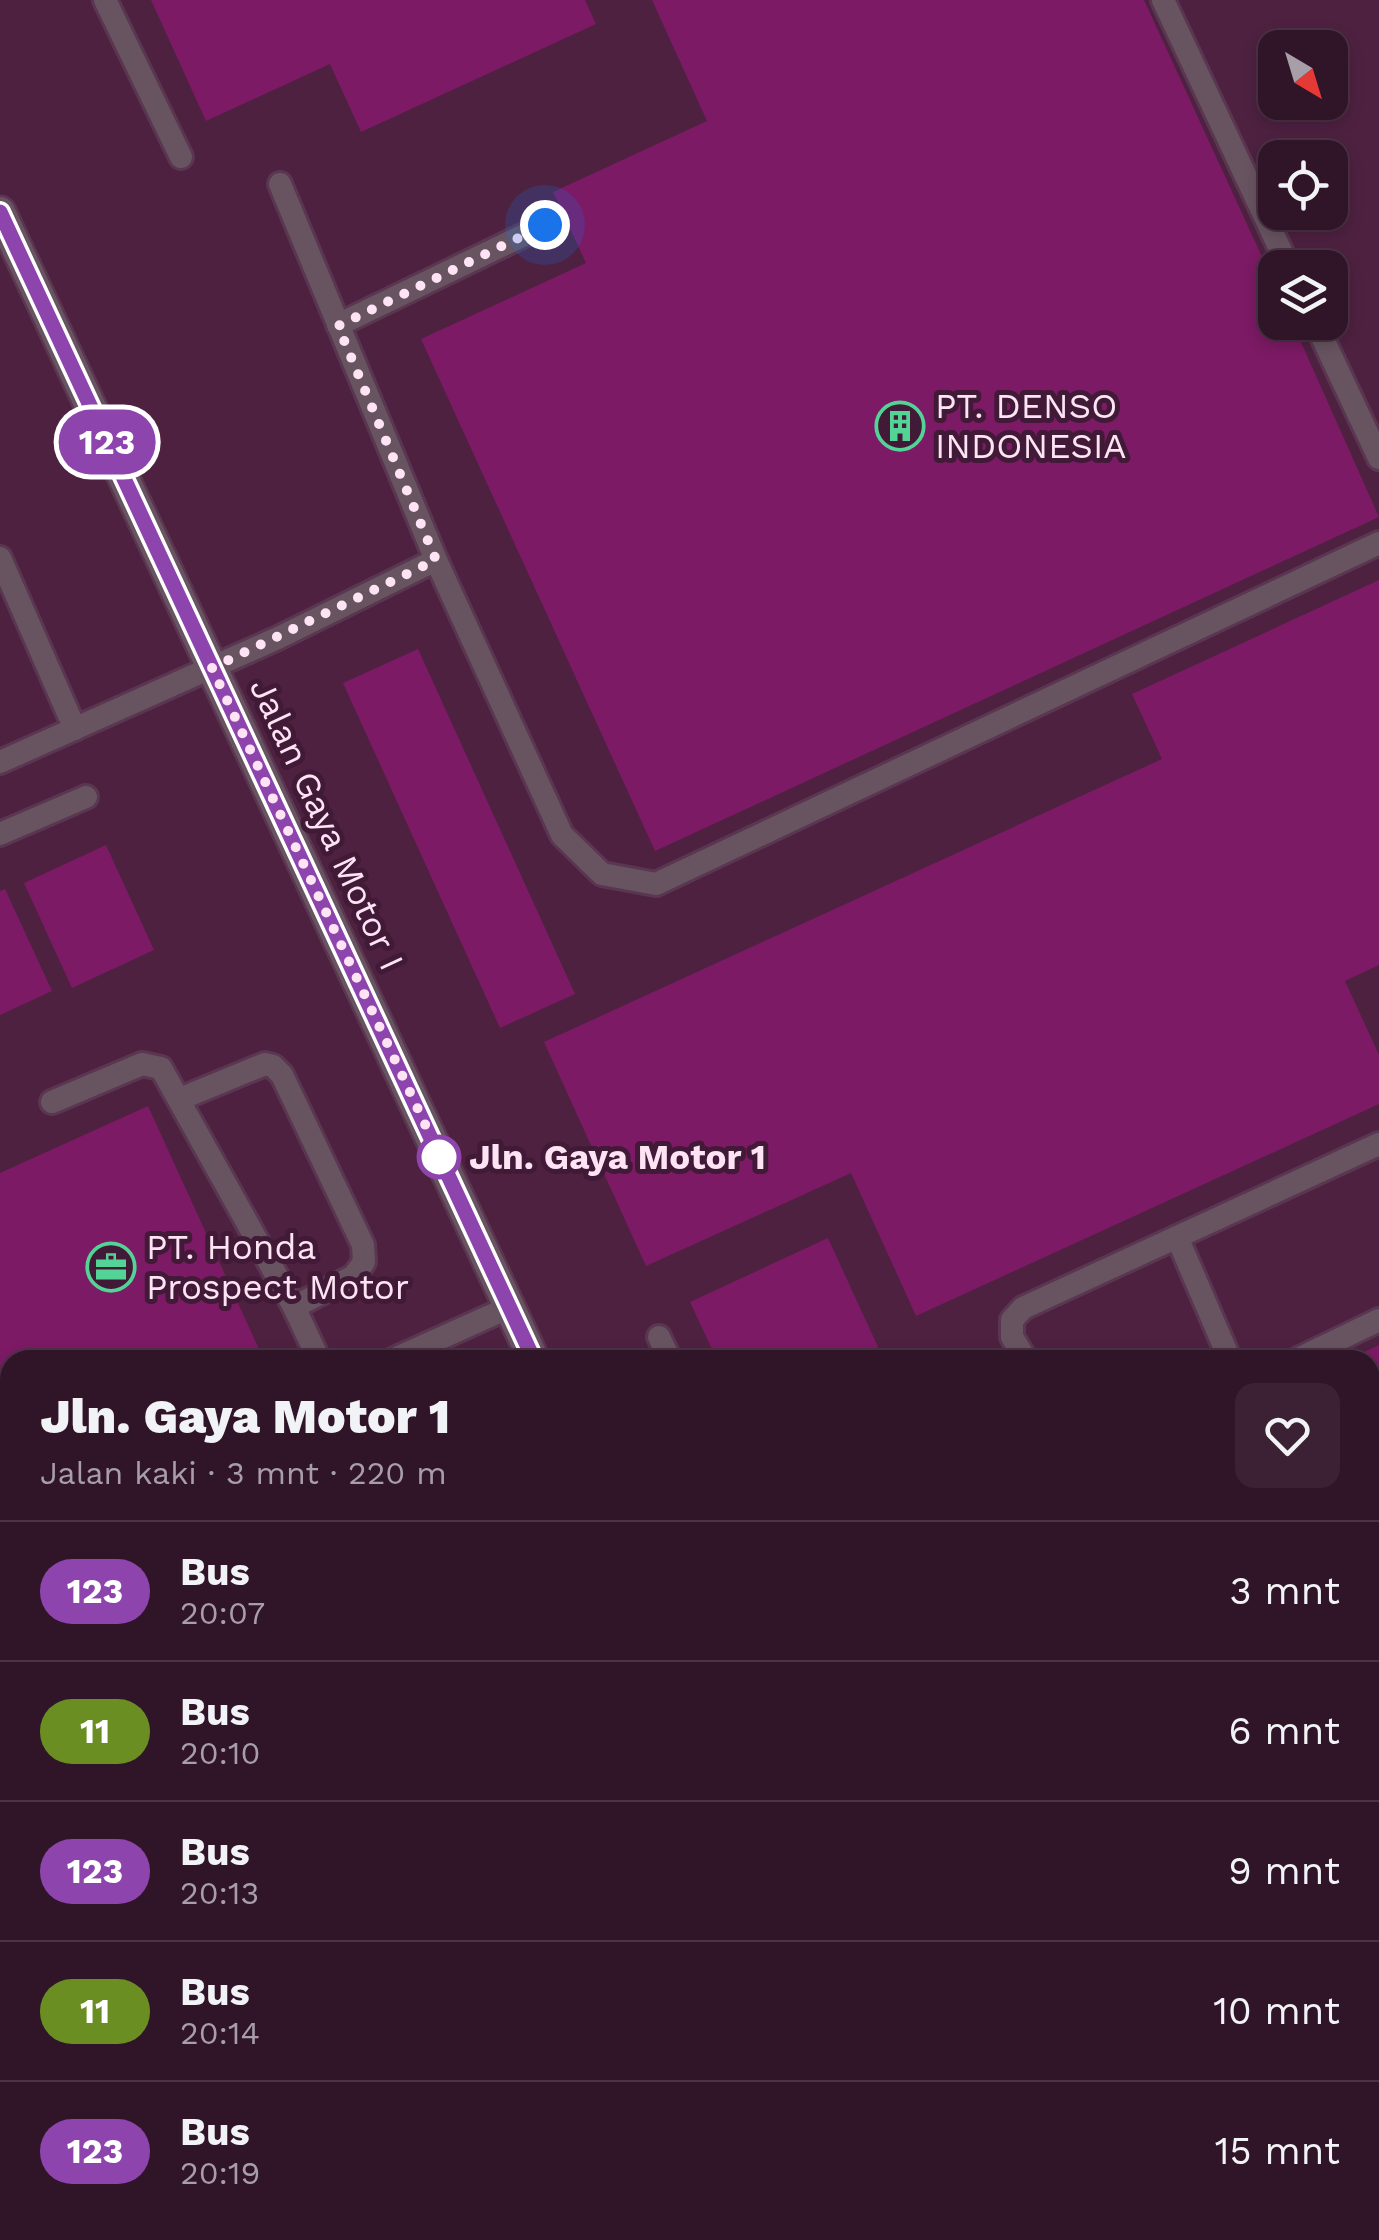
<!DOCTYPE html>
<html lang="id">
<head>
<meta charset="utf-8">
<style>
	body { margin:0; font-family:"Work Sans",sans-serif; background:#3c2134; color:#f1f3f6; height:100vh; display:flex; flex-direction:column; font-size:38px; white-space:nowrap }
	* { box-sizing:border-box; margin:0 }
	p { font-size:32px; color:#a89ea8 }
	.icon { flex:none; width:55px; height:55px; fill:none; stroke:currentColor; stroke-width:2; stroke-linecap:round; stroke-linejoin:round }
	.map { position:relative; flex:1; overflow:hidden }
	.panel { position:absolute; left:0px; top:1350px; width:1380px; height:890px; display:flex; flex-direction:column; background:#301428; border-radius:30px 30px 0 0; box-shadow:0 5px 15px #0003,0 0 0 2px #4b3345 }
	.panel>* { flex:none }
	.badge { padding:0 20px; border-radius:32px; font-size:35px; line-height:65px }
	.needle { width:65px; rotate:142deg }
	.fabs { position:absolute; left:1258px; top:30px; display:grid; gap:20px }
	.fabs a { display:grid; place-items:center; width:90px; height:90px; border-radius:20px; background:#301428; box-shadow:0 5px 15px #0003,0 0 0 2px #4b3345; font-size:50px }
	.you { position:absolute; width:50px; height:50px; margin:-25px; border:8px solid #fff; border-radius:50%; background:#1a73e8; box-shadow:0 0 0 15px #1a73e833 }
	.map>.badge { position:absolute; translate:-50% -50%; box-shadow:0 0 0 5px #fff }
	.round { display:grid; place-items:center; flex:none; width:105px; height:105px; border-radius:20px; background:#3c2134 }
	.summary { display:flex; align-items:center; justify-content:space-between; height:170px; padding:0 40px }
	h1 { font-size:48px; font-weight:800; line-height:75px }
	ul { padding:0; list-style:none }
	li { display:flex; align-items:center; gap:30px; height:140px; padding:0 40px; border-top:2px solid #4b3345 }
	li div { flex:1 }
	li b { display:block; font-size:38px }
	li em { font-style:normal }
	li .badge { min-width:110px; font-weight:700; text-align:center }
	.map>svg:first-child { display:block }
	.built { fill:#4e2141; fill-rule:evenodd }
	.building { fill:#7c1a65 }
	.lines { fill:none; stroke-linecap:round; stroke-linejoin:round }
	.service-casing { stroke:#5a3651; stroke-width:28 }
	.tertiary-casing { stroke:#5a3651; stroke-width:35 }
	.service { stroke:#685461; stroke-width:22 }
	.tertiary { stroke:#685461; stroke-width:30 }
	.line-casing { stroke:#fff; stroke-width:22 }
	.line { stroke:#8e44ad; stroke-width:15 }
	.walk { stroke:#fde3f4; stroke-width:10; stroke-dasharray:0 18 }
	.stop-dot { fill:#fff; stroke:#8e44ad; stroke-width:5 }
	.labels { text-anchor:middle; stroke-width:10; stroke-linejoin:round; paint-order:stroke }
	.poi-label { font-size:35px; fill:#fde3f4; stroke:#401a36; text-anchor:start }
	.street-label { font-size:35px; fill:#fde3f4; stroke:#401a36 }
	.stop-label { font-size:35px; font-weight:bold; fill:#fde3f4; stroke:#401a36; text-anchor:start }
</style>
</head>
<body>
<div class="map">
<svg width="1379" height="2240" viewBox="0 0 1379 2240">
	<rect width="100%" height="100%" fill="#401a36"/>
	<path class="built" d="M0,0H1379V2240H0ZM1275,48H1330V102H1275ZM1275,158H1330V212H1275ZM1275,268H1330V322H1275ZM10,1360H1370V2230H10Z"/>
	<g class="building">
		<path d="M151,0H585L596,24L361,132L330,64L206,121Z"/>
		<path d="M652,0H1144L1275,285V322H1292L1379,517L655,851L421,339L586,263L553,192L707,121Z"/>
		<path d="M1379,580V965L1345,981L1379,1055V1104L916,1316L851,1173L646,1266L544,1042L1162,759L1132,694Z"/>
		<path d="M418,649L575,994L500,1028L343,683Z"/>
		<path d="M106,845L154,950L72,988L24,883Z"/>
		<path d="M5,889L52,991L0,1015V891Z"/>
		<path d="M148,1106L264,1360H10V1490L0,1495V1173Z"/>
		<path d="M828,1238L884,1360H717L690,1302Z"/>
		<path d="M1379,1345V1425L1370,1429V1360H1347Z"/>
		<path d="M1370,1472L1379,1491V1773L1370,1777Z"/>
		<path d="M10,1569V1893L0,1868V1574Z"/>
		<path d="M1379,1797V2240H1214L1204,2230H1370V1801Z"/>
		<path d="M10,2009V2133L0,2138V2013Z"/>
	</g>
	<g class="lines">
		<g class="service-casing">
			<g id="service">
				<path d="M105,0L181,157"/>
				<path d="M1163,0L1289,268"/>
				<path d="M280,184L436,560"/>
				<path d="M1315,322L1379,458"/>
				<path d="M338,325L545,225"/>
				<path d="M0,558L75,729"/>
				<path d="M0,762L278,638L436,560L562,835L602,874L656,884L1379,543"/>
				<path d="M0,834L86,797"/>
				<path d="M180,1099L265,1064L273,1066L282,1075L363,1245L364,1262L354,1276L294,1307"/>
				<path d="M52,1102L142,1064L161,1068L294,1307L319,1360"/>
				<path d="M1177,1237L1230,1360"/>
				<path d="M659,1337L670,1360"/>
				<path d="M392,1360L510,1307"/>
				<path d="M1026,1360L1012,1337V1320L1023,1308L1379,1144"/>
				<path d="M1296,1360L1379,1320"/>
				<path d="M0,1533L10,1529"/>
				<path d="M1370,1791L1379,1786"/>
				<path d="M0,1920L10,1941"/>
				<path d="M0,1997L10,1993"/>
				<path d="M43,2230L48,2240"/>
				<path d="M422,2230L427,2240"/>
				<path d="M651,2230L655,2240"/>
				<path d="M1107,2230L1113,2240"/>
			</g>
		</g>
		<g class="tertiary-casing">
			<g id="tertiary">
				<path d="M0,212L534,1360"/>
				<path d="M939,2230L943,2240"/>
			</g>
		</g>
		<use href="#service" class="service"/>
		<use href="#tertiary" class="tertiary"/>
	</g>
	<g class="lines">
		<g class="line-casing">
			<path id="line" d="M0,212L534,1360"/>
		</g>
		<use href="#line" class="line"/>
		<path class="walk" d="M439,1157L444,1165L212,668L436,560L338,326L545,225"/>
	</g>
	<defs>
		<g id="building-ring" transform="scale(2.5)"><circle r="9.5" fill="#401a36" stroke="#54d396" stroke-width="1.5"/><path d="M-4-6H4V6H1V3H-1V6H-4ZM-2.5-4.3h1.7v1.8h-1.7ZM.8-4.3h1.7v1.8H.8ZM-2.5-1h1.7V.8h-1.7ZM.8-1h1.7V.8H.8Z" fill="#54d396"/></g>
		<g id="office-ring" transform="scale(2.5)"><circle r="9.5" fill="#401a36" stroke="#54d396" stroke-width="1.5"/><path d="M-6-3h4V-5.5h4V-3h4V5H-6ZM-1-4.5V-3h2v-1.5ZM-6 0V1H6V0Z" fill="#54d396"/></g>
	</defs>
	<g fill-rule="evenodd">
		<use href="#building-ring" x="900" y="426"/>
		<use href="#office-ring" x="111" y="1267"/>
	</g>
	<circle class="stop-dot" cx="439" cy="1157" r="20"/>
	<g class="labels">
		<g class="poi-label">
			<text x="935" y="418">PT. DENSO<tspan x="935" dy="40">INDONESIA</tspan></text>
			<text x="146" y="1259">PT. Honda<tspan x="146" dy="40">Prospect Motor</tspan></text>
		</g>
		<g class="street-label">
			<text transform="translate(327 824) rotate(65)" y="12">Jalan Gaya Motor I</text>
		</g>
		<g class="stop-label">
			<text x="469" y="1169">Jln. Gaya Motor 1</text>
		</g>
	</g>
</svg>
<div class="fabs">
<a><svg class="needle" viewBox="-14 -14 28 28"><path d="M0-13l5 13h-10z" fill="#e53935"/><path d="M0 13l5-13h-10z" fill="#a89ea8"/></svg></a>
<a><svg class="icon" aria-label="locate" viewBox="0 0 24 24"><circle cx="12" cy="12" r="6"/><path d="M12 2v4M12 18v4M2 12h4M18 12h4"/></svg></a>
<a><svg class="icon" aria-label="layers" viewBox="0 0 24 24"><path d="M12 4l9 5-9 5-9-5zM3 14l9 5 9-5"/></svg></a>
</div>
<div class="you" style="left:545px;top:225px"></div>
<b class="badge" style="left:107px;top:442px;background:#8e44ad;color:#fff">123</b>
<section class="panel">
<div class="summary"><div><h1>Jln. Gaya Motor 1</h1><p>Jalan kaki · 3 mnt · 220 m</p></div><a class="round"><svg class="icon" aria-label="heart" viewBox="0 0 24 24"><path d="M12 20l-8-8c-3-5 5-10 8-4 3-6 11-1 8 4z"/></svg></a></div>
<ul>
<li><span class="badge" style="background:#8e44ad;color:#fff">123</span><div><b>Bus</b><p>20:07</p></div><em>3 mnt</em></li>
<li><span class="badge" style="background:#6b8e23;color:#fff">11</span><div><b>Bus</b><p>20:10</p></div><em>6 mnt</em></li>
<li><span class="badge" style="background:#8e44ad;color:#fff">123</span><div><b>Bus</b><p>20:13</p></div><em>9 mnt</em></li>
<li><span class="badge" style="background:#6b8e23;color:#fff">11</span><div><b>Bus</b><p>20:14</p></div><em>10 mnt</em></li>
<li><span class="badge" style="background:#8e44ad;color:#fff">123</span><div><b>Bus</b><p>20:19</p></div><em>15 mnt</em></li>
</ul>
</section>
</div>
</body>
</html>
